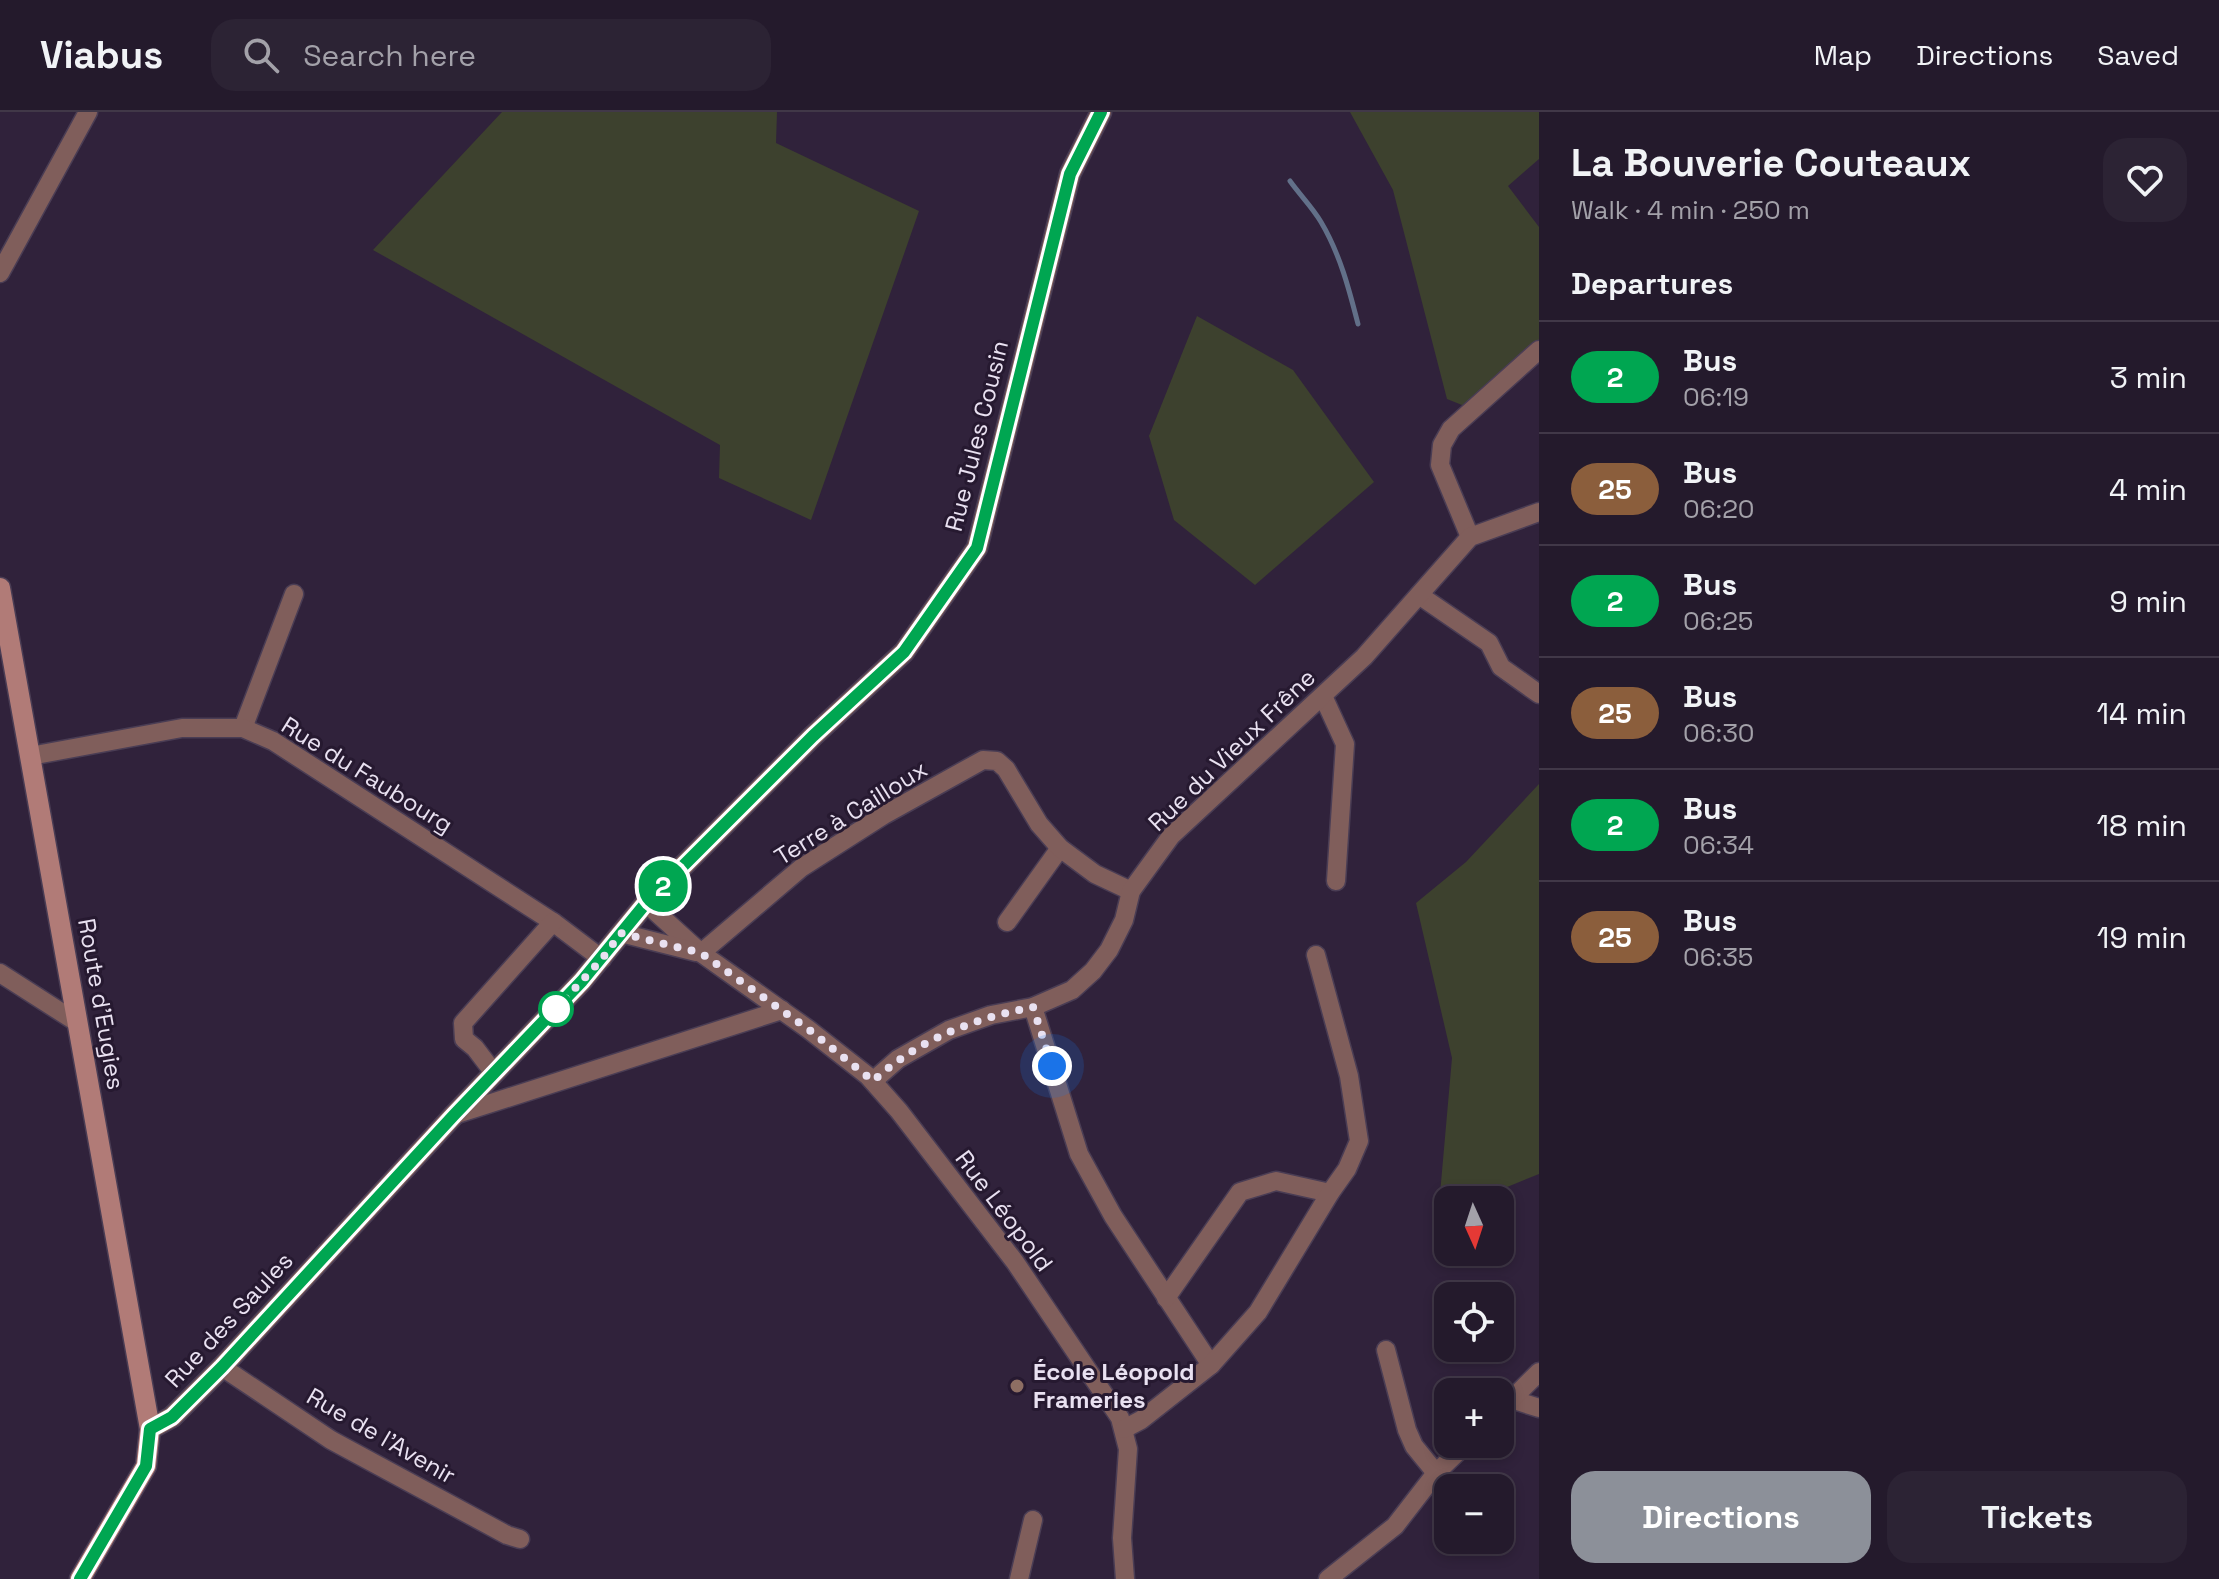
<!DOCTYPE html>
<html lang="en">
<head>
<meta charset="utf-8">
<style>
	body { margin:0; font-family:"Space Grotesk",sans-serif; background:#2c2334; color:#f1f3f6; height:100vh; display:flex; flex-direction:column; font-size:30px; white-space:nowrap }
	* { box-sizing:border-box; margin:0 }
	p { font-size:26px; color:#a3a1a9 }
	.icon { flex:none; width:44px; height:44px; fill:none; stroke:currentColor; stroke-width:2; stroke-linecap:round; stroke-linejoin:round }
	.map { position:relative; flex:1; overflow:hidden }
	.sheet { display:flex; flex-direction:column; background:#241a2c; width:680px }
	.sheet>* { flex:none }
	.badge { padding:0 16px; border-radius:26px; font-size:28px; line-height:52px }
	.needle { width:52px; rotate:177deg }
	.buttons { position:absolute; left:1434px; top:1074px; display:grid; gap:16px }
	.buttons a { display:grid; place-items:center; width:80px; height:80px; border-radius:16px; background:#241a2c; box-shadow:0 4px 12px #0003,0 0 0 2px #413848; font-size:40px }
	.you { position:absolute; width:40px; height:40px; margin:-20px; border:6px solid #fff; border-radius:50%; background:#1a73e8; box-shadow:0 0 0 12px #1a73e833 }
	.map>.badge { position:absolute; translate:-50% -50%; box-shadow:0 0 0 4px #fff }
	h2 { padding:0 32px; font-size:30px; line-height:72px }
	.round { display:grid; place-items:center; flex:none; width:84px; height:84px; border-radius:24px; background:#2c2334 }
	.summary { display:flex; align-items:center; justify-content:space-between; height:136px; padding:0 32px }
	h1 { font-size:38px; font-weight:700; line-height:60px }
	.button { display:flex; gap:16px; margin-top:auto; padding:16px 32px }
	.button a { flex:1; height:92px; border-radius:24px; background:#8c9099; color:#fff; font-size:32px; font-weight:700; line-height:92px; text-align:center }
	.button a+a { background:#2c2334; color:#f1f3f6 }
	ul { padding:0; list-style:none }
	li { display:flex; align-items:center; gap:24px; height:112px; padding:0 32px; border-top:2px solid #413848 }
	li div { flex:1 }
	li b { display:block; font-size:30px }
	li em { font-style:normal }
	li .badge { min-width:88px; font-weight:700; text-align:center }
	header { display:flex; align-items:center; gap:48px; box-sizing:border-box; height:112px; padding:0 40px; background:#241a2c; border-bottom:2px solid #413848 }
	header strong { font-size:38px }
	nav { display:flex; gap:44px; margin-inline-start:auto; font-size:28px }
	.search { width:560px; height:72px; background:#2c2334; display:flex; align-items:center; gap:20px; box-sizing:border-box; padding:0 28px; border-radius:24px; color:#a3a1a9; font-size:30px }
	main { display:flex; flex:1; min-height:0 }
	.map>svg:first-child { display:block }
	.green { fill:#3d412e }
	.lines { fill:none; stroke-linecap:round; stroke-linejoin:round }
	.stream { stroke:#627089; stroke-width:5 }
	.minor-casing { stroke:#4a3d54; stroke-width:21 }
	.tertiary-casing { stroke:#4a3d54; stroke-width:23 }
	.secondary-casing { stroke:#4a3d54; stroke-width:23 }
	.minor { stroke:#805e5b; stroke-width:18 }
	.tertiary { stroke:#805e5b; stroke-width:20 }
	.secondary { stroke:#b17b77; stroke-width:20 }
	.line-casing { stroke:#fff; stroke-width:18 }
	.line { stroke:#00a651; stroke-width:12 }
	.walk { stroke:#e9e1f1; stroke-width:8; stroke-dasharray:0 14.4 }
	.stop-dot { fill:#fff; stroke:#00a651; stroke-width:4 }
	.education-dot { fill:#8d6e63; stroke:#261930; stroke-width:3 }
	.labels { text-anchor:middle; stroke-width:6; stroke-linejoin:round; paint-order:stroke }
	.street-label { font-size:24px; fill:#e9e1f1; stroke:#261930 }
	.poi-label { font-size:24px; font-weight:bold; fill:#e9e1f1; stroke:#261930; text-anchor:start }
</style>
</head>
<body>
<header>
<strong>Viabus</strong>
<div class="search"><svg class="icon" aria-label="search" viewBox="0 0 24 24"><circle cx="10" cy="10" r="6"/><path d="M15 15l6 6"/></svg>Search here</div>
<nav><a>Map</a><a>Directions</a><a>Saved</a></nav>
</header>
<main>
<div class="map">
<svg width="1539" height="1467" viewBox="0 0 1539 1467">
	<rect width="100%" height="100%" fill="#30223b"/>
	<g class="green">
		<path d="M502,0H777L776,31L919,99L811,408L719,366L720,333L373,138Z"/>
		<path d="M1350,0H1539V47L1508,74L1539,115V230L1467,295L1447,287L1393,78Z"/>
		<path d="M1197,204L1293,258L1374,370L1255,473L1174,408L1149,324Z"/>
		<path d="M1539,672V1062L1490,1082L1486,1088H1448V1101L1440,1082L1452,946L1416,791L1466,750Z"/>
	</g>
	<g class="lines">
		<path class="stream" d="M1290,69C1300,83 1313,96 1321,110C1340,142 1349,177 1358,212"/>
		<g class="minor-casing">
			<g id="minor">
				<path d="M0,161L88,0"/>
				<path d="M1470,425L1440,353L1442,333L1451,317L1539,238"/>
				<path d="M1419,483L1489,531L1501,555L1539,582"/>
				<path d="M1323,584L1345,632L1336,769"/>
				<path d="M243,616L294,482"/>
				<path d="M30,644L182,616H243L273,629L553,810L602,847"/>
				<path d="M646,791L701,841L808,917L868,964L899,999L1015,1150L1120,1306L1128,1337L1122,1426L1125,1467"/>
				<path d="M1007,810L1060,736"/>
				<path d="M621,821L696,840"/>
				<path d="M701,841L801,756L884,703L983,648L997,649L1006,657L1039,712L1060,736L1095,762L1131,779"/>
				<path d="M0,861L78,911"/>
				<path d="M1033,895L1079,1042L1113,1104L1211,1253"/>
				<path d="M494,961L475,936L464,927L463,911L553,810"/>
				<path d="M873,969L898,947L949,918L991,903L1033,895L1072,878L1093,859L1109,838L1124,808L1131,779L1171,724L1364,545L1470,425L1539,400"/>
				<path d="M454,1003L782,898"/>
				<path d="M1166,1186L1240,1080L1276,1069L1330,1081"/>
				<path d="M1386,1238L1407,1318L1414,1334L1436,1361"/>
				<path d="M222,1255L331,1328L507,1423L520,1427"/>
				<path d="M1511,1287L1539,1296"/>
				<path d="M1500,1299L1539,1260"/>
				<path d="M1124,1317L1141,1308L1211,1253L1258,1200L1330,1081L1347,1057L1359,1029L1349,964L1316,843"/>
				<path d="M1019,1467L1033,1408"/>
				<path d="M1328,1467L1395,1414L1436,1361L1466,1332"/>
			</g>
		</g>
		<g class="tertiary-casing">
			<path id="tertiary" d="M150,1317L172,1305L222,1255L454,1003L582,869L646,791L813,624L904,540L977,436L1070,62L1101,0"/>
		</g>
		<g class="secondary-casing">
			<path id="secondary" d="M0,476L150,1317L146,1354L80,1467"/>
		</g>
		<use href="#minor" class="minor"/>
		<use href="#tertiary" class="tertiary"/>
		<use href="#secondary" class="secondary"/>
	</g>
	<g class="lines">
		<g class="line-casing">
			<path id="line" d="M80,1467L146,1354L150,1317L172,1305L222,1255L454,1003L582,869L646,791L813,624L904,540L977,436L1070,62L1101,0"/>
		</g>
		<use href="#line" class="line"/>
		<path class="walk" d="M556,897L602,847L621,821L701,841L808,917L873,969C919,927 973,907 1033,895L1052,954"/>
	</g>
	<circle class="stop-dot" cx="556" cy="897" r="16"/>
	<circle class="education-dot" cx="1017" cy="1274" r="8"/>
	<g class="labels">
		<g class="street-label">
			<text transform="translate(977 324) rotate(-76)" y="8">Rue Jules Cousin</text>
			<text transform="translate(1232 638) rotate(-44)" y="8">Rue du Vieux Frêne</text>
			<text transform="translate(367 663) rotate(32)" y="8">Rue du Faubourg</text>
			<text transform="translate(851 701) rotate(-32)" y="8">Terre à Cailloux</text>
			<text transform="translate(101 892) rotate(80)" y="8">Route d'Eugies</text>
			<text transform="translate(1004 1099) rotate(53)" y="8">Rue Léopold</text>
			<text transform="translate(229 1208) rotate(-47)" y="8">Rue des Saules</text>
			<text transform="translate(381 1324) rotate(30)" y="8">Rue de l'Avenir</text>
		</g>
		<g class="poi-label">
			<text x="1033" y="1268">École Léopold<tspan x="1033" dy="28">Frameries</tspan></text>
		</g>
	</g>
</svg>
<div class="buttons">
<a><svg class="needle" viewBox="-14 -14 28 28"><path d="M0-13l5 13h-10z" fill="#e53935"/><path d="M0 13l5-13h-10z" fill="#a3a1a9"/></svg></a>
<a><svg class="icon" aria-label="locate" viewBox="0 0 24 24"><circle cx="12" cy="12" r="6"/><path d="M12 2v4M12 18v4M2 12h4M18 12h4"/></svg></a>
<a>+</a>
<a>−</a>
</div>
<div class="you" style="left:1052px;top:954px"></div>
<b class="badge" style="left:663px;top:774px;background:#00a651;color:#fff">2</b>
</div>
<section class="sheet">
<div class="summary"><div><h1>La Bouverie Couteaux</h1><p>Walk · 4 min · 250 m</p></div><a class="round"><svg class="icon" aria-label="heart" viewBox="0 0 24 24"><path d="M12 20l-8-8c-3-5 5-10 8-4 3-6 11-1 8 4z"/></svg></a></div>
<h2>Departures</h2>
<ul>
<li><span class="badge" style="background:#00a651;color:#fff">2</span><div><b>Bus</b><p>06:19</p></div><em>3 min</em></li>
<li><span class="badge" style="background:#8b5e3c;color:#fff">25</span><div><b>Bus</b><p>06:20</p></div><em>4 min</em></li>
<li><span class="badge" style="background:#00a651;color:#fff">2</span><div><b>Bus</b><p>06:25</p></div><em>9 min</em></li>
<li><span class="badge" style="background:#8b5e3c;color:#fff">25</span><div><b>Bus</b><p>06:30</p></div><em>14 min</em></li>
<li><span class="badge" style="background:#00a651;color:#fff">2</span><div><b>Bus</b><p>06:34</p></div><em>18 min</em></li>
<li><span class="badge" style="background:#8b5e3c;color:#fff">25</span><div><b>Bus</b><p>06:35</p></div><em>19 min</em></li>
</ul>
<div class="button"><a>Directions</a><a>Tickets</a></div>
</section>
</main>
</body>
</html>
